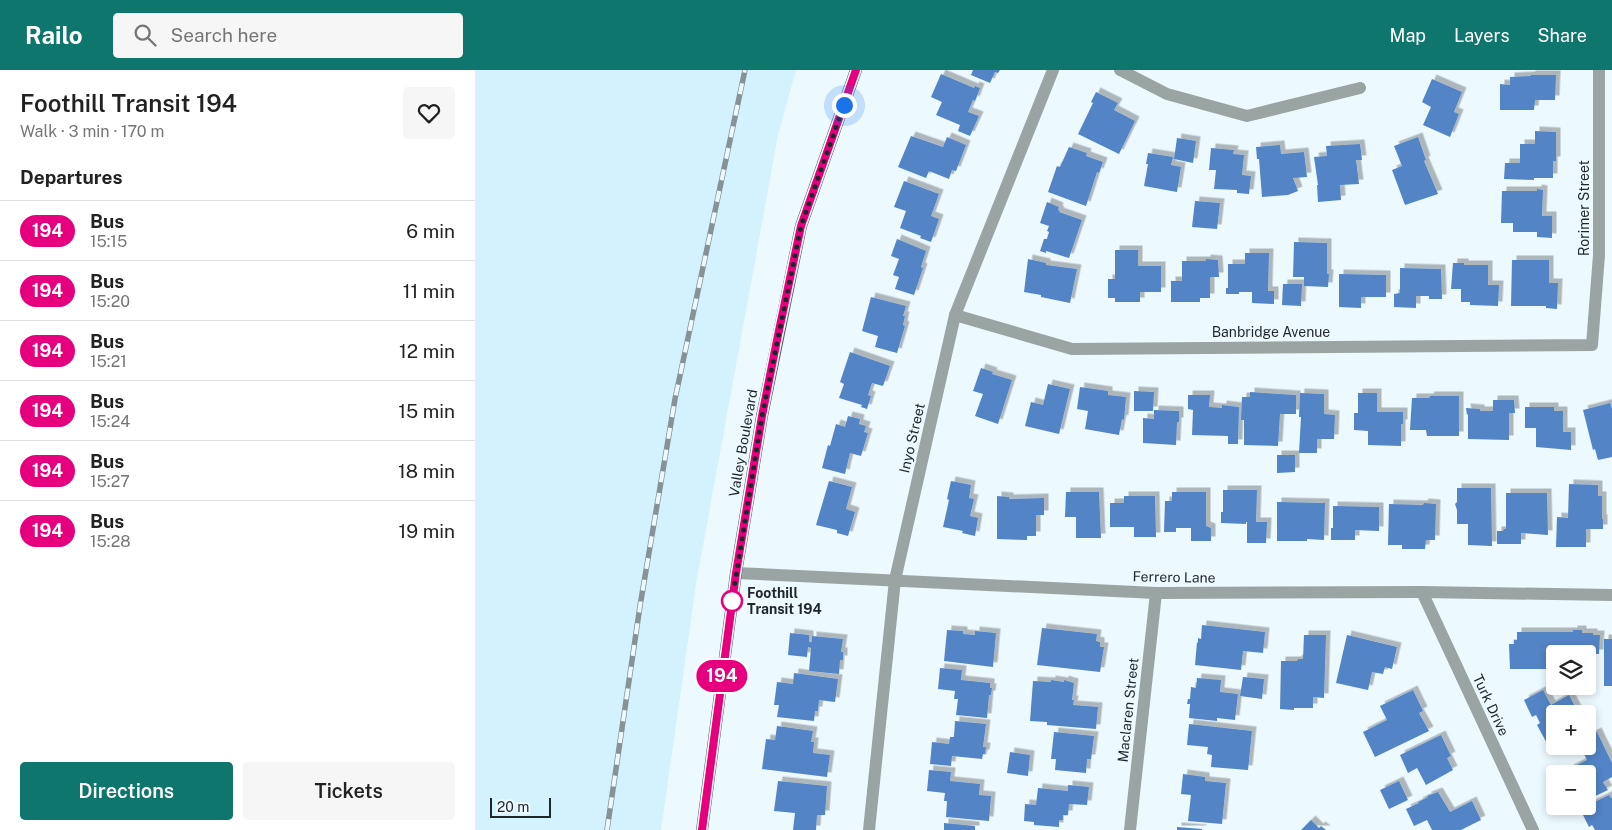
<!DOCTYPE html>
<html lang="en">
<head>
<meta charset="utf-8">
<style>
	body { margin:0; font-family:"Public Sans",sans-serif; background:#f6f6f6; color:#222; height:100vh; display:flex; flex-direction:column; font-size:19px; white-space:nowrap }
	* { box-sizing:border-box; margin:0 }
	p { font-size:16px; color:#767676 }
	.icon { flex:none; width:28px; height:28px; fill:none; stroke:currentColor; stroke-width:2; stroke-linecap:round; stroke-linejoin:round }
	.map { position:relative; flex:1; overflow:hidden }
	.drawer { display:flex; flex-direction:column; background:#fff; width:475px }
	.drawer>* { flex:none }
	.badge { padding:0 10px; border-radius:16px; font-size:18px; line-height:32px }
	.buttons { position:absolute; left:1071px; top:575px; display:grid; gap:10px }
	.buttons a { display:grid; place-items:center; width:50px; height:50px; border-radius:5px; background:#fff; box-shadow:0 2px 8px #0003; font-size:25px }
	.scale { position:absolute; left:15px; bottom:12px; width:61px; box-sizing:border-box; padding-left:5px; border:2px solid #1e262a; border-top:0; font-size:14px; line-height:18px; white-space:nowrap; color:#1e262a; -webkit-text-stroke:4px #ecf9ff; paint-order:stroke }
	.you { position:absolute; width:25px; height:25px; margin:-12px; border:4px solid #fff; border-radius:50%; background:#1a73e8; box-shadow:0 0 0 8px #1a73e833 }
	.map>.badge { position:absolute; translate:-50% -50%; box-shadow:0 0 0 2px #fff }
	h2 { padding:0 20px; font-size:19px; line-height:45px }
	.round { display:grid; place-items:center; flex:none; width:52px; height:52px; border-radius:5px; background:#f6f6f6 }
	.head { display:flex; align-items:center; justify-content:space-between; height:85px; padding:0 20px }
	h1 { font-size:24px; font-weight:600; line-height:38px }
	.action { display:flex; gap:10px; margin-top:auto; padding:10px 20px }
	.action a { flex:1; height:58px; border-radius:5px; background:#0f766e; color:#fff; font-size:20px; font-weight:600; line-height:58px; text-align:center }
	.action a+a { background:#f6f6f6; color:#222 }
	ul { padding:0; list-style:none }
	li { display:flex; align-items:center; gap:15px; height:60px; padding:0 20px; border-top:1px solid #e0e0e0 }
	li div { flex:1 }
	li b { display:block; font-size:19px }
	li em { font-style:normal }
	li .badge { min-width:55px; font-weight:700; text-align:center }
	header { display:flex; align-items:center; gap:30px; box-sizing:border-box; height:70px; padding:0 25px; background:#0f766e; color:#fff }
	header strong { font-size:24px }
	nav { display:flex; gap:28px; margin-inline-start:auto; font-size:18px }
	.search { width:350px; height:45px; background:#f6f6f6; display:flex; align-items:center; gap:12px; box-sizing:border-box; padding:0 18px; border-radius:5px; color:#767676; font-size:19px }
	main { display:flex; flex:1; min-height:0 }
	.map>svg:first-child { display:block }
	.built { fill:#d3f2fe }
	.building { fill:#5284c6; filter:url(#shadow) }
	.lines { fill:none; stroke-linecap:round; stroke-linejoin:round }
	.street { stroke:#9aa4a3; stroke-width:12 }
	.primary { stroke:#4e6160; stroke-width:12 }
	.rail-casing { stroke:#879297; stroke-width:5.5 }
	.rail { stroke:#ecf9ff; stroke-width:4; stroke-dasharray:11; stroke-linecap:butt }
	.line-casing { stroke:#fff; stroke-width:11 }
	.line { stroke:#e6007e; stroke-width:8 }
	.walk { stroke:#1e262a; stroke-width:5; stroke-dasharray:0 9 }
	.stop-dot { fill:#fff; stroke:#e6007e; stroke-width:2.5 }
	.labels { text-anchor:middle; stroke-width:4; stroke-linejoin:round; paint-order:stroke }
	.street-label { font-size:14px; fill:#1e262a; stroke:#ecf9ff }
	.stop-label { font-size:14px; font-weight:bold; fill:#1e262a; stroke:#ecf9ff; text-anchor:start }
</style>
</head>
<body>
<header>
<strong>Railo</strong>
<div class="search"><svg class="icon" aria-label="search" viewBox="0 0 24 24"><circle cx="10" cy="10" r="6"/><path d="M15 15l6 6"/></svg>Search here</div>
<nav><a>Map</a><a>Layers</a><a>Share</a></nav>
</header>
<main>
<section class="drawer">
<div class="head"><div><h1>Foothill Transit 194</h1><p>Walk · 3 min · 170 m</p></div><a class="round"><svg class="icon" aria-label="heart" viewBox="0 0 24 24"><path d="M12 20l-8-8c-3-5 5-10 8-4 3-6 11-1 8 4z"/></svg></a></div>
<h2>Departures</h2>
<ul>
<li><span class="badge" style="background:#e6007e;color:#fff">194</span><div><b>Bus</b><p>15:15</p></div><em>6 min</em></li>
<li><span class="badge" style="background:#e6007e;color:#fff">194</span><div><b>Bus</b><p>15:20</p></div><em>11 min</em></li>
<li><span class="badge" style="background:#e6007e;color:#fff">194</span><div><b>Bus</b><p>15:21</p></div><em>12 min</em></li>
<li><span class="badge" style="background:#e6007e;color:#fff">194</span><div><b>Bus</b><p>15:24</p></div><em>15 min</em></li>
<li><span class="badge" style="background:#e6007e;color:#fff">194</span><div><b>Bus</b><p>15:27</p></div><em>18 min</em></li>
<li><span class="badge" style="background:#e6007e;color:#fff">194</span><div><b>Bus</b><p>15:28</p></div><em>19 min</em></li>
</ul>
<div class="action"><a>Directions</a><a>Tickets</a></div>
</section>
<div class="map">
<svg width="1137" height="760" viewBox="0 0 1137 760">
	<defs>
		<filter id="shadow"><feDropShadow dx="4.5" dy="-4.5" stdDeviation="0" flood-color="#0004"/></filter>
	</defs>
	<rect width="100%" height="100%" fill="#ecf9ff"/>
	<path class="built" d="M0,0H321L303,65L221,514L186,760H0Z"/>
	<g class="building">
		<path d="M498,0H525L523,3L520,2L515,13L496,5Z"/>
		<path d="M466,4L499,18L500,16L505,18L500,31L498,30L493,42L504,46L495,66L483,61L485,55L461,45L467,32L456,27Z"/>
		<path d="M1056,5H1081L1080,30H1060L1059,40H1025V14L1035,15V7L1056,6Z"/>
		<path d="M957,9L987,22L979,42L984,44L975,67L948,55L956,37L947,32Z"/>
		<path d="M621,22L643,33L639,40L660,51L644,84L603,64L618,33L616,32Z"/>
		<path d="M1060,61L1081,62V91H1078V108H1059V110L1029,109L1030,93H1045V74H1060Z"/>
		<path d="M436,66L468,77L472,67L491,75L481,101L477,100L474,109L454,101L451,108L423,97Z"/>
		<path d="M943,67L951,90L949,91L963,124L930,135L917,100L927,96L919,76Z"/>
		<path d="M702,68L721,71L718,93L699,89Z"/>
		<path d="M885,74L887,90H881L884,114L865,115L866,130L843,132L842,115H843L839,87L852,86L851,76Z"/>
		<path d="M805,75L806,84L829,82L832,107L818,108L823,121L813,125L787,127L784,89H782L781,77Z"/>
		<path d="M594,77L612,83L611,86L628,92L624,103L622,102L611,136L573,122L582,96L585,97Z"/>
		<path d="M736,78L759,80L758,84L769,85L767,105L776,106L774,124L762,123V120L739,119L741,100H734Z"/>
		<path d="M673,83L698,87L696,95L706,97L702,122L669,116L673,94H671Z"/>
		<path d="M429,111L464,124L456,146L464,149L456,172L445,168L446,166L425,158L431,141L419,137Z"/>
		<path d="M1062,119L1068,120L1067,146H1077V168L1062,167V162H1038V153H1026L1027,121H1062Z"/>
		<path d="M720,131L745,133L742,159L717,157Z"/>
		<path d="M572,132L584,137L583,140L585,141L584,142L607,150L594,188L571,181V183L565,181L569,169H572L574,162L572,161L574,156L565,153Z"/>
		<path d="M422,169L451,181L446,197L448,198L439,225L420,219L424,207L418,205L424,189L416,186Z"/>
		<path d="M819,172L852,173V204H854L853,217L829,216V207H818Z"/>
		<path d="M640,180H663V196H686V222H665V232H640V228H633V209H640Z"/>
		<path d="M770,183H794L793,221H799V234L777,233V222H764V224H751V218H753V194H770Z"/>
		<path d="M553,189L571,193V195L602,199L595,233L566,227V225L549,222Z"/>
		<path d="M731,189L743,190L744,207H735V228H725V232H696V211H707V191H731Z"/>
		<path d="M1037,190H1074V213H1083L1082,239L1071,238V236H1036Z"/>
		<path d="M978,193H989V195H1013V215H1024L1023,236L995,235V232H986V219H976Z"/>
		<path d="M925,198L966,199L967,229H954V226H941V238L919,237V224L925,223Z"/>
		<path d="M864,204L911,205V227H886V238L864,237Z"/>
		<path d="M808,214H827L826,236L807,235Z"/>
		<path d="M396,227L431,236L428,246H430L428,255L430,256L422,283L400,277L403,266L387,261Z"/>
		<path d="M375,282L415,296L408,316L397,313L393,325L396,326L392,339L386,337L387,335L364,328L369,314L365,312Z"/>
		<path d="M506,298L518,302L517,304L537,310L523,354L500,346L508,324L498,321Z"/>
		<path d="M573,314L595,319L584,364L550,356L556,332L568,335Z"/>
		<path d="M605,317L633,321V325L651,327L649,350L647,349L644,365L610,359L613,341L602,339Z"/>
		<path d="M659,321L679,322L678,341H659Z"/>
		<path d="M775,322L821,325V344H805L803,376L769,375V350H766L767,327H775Z"/>
		<path d="M825,323L849,324V344L860,345L859,369H842V383H824L826,347H824Z"/>
		<path d="M883,323H902V342H928V354H926V376L893,375V361L879,360V343H883Z"/>
		<path d="M713,325H735L734,337L747,338V335L764,337L763,374H753V366L717,365L718,340L713,339Z"/>
		<path d="M955,326H984V366H952L951,360H935L937,328H954Z"/>
		<path d="M1018,330H1039L1040,343H1034V370L993,369V344L992,345L991,338L1005,339V341H1018Z"/>
		<path d="M1135,333L1137,339V387L1123,390L1120,379L1118,380L1108,340Z"/>
		<path d="M1050,337H1079V341H1088V362H1096V380L1061,377V358H1050Z"/>
		<path d="M679,340L704,341V352H702L701,375L668,373V348L679,349Z"/>
		<path d="M373,346L385,349L384,354L391,356L389,362L393,363L386,386L375,383L370,404L347,398L353,375L355,376L361,354L370,357Z"/>
		<path d="M802,385H820V402L802,403Z"/>
		<path d="M354,411L377,417L371,439L380,442L373,466L362,463V460L341,455Z"/>
		<path d="M476,411L496,415L494,428L499,429L495,446L503,448L500,466L487,463L488,461L468,457L474,430L472,429Z"/>
		<path d="M1094,414L1123,415V426H1127V449H1128V459H1111V477H1081L1082,447L1093,448Z"/>
		<path d="M982,418H1016L1017,476L993,475V454H982V440L980,434L982,432Z"/>
		<path d="M748,420H782L781,452H792L791,473H772V452H771V454L746,453V442H748Z"/>
		<path d="M591,422H624L626,468H601V447H590Z"/>
		<path d="M697,422H731V456L736,458V471H716V458H701V462H689L690,431H697Z"/>
		<path d="M1031,423H1072L1073,465L1046,463V474H1022V461H1028L1029,459H1031Z"/>
		<path d="M522,426L534,427V429L569,428V445H561V466H552V470L522,469Z"/>
		<path d="M649,426H680L681,467H659V457H635V433H649Z"/>
		<path d="M802,432L850,433L849,470L832,469V471H802Z"/>
		<path d="M949,433L961,434L960,470H951L950,479H927V475H913L914,434L948,435Z"/>
		<path d="M858,436L904,437V461L880,460V470H856V458H858Z"/>
		<path d="M727,555L790,562L788,583L768,581L766,600L720,595L722,572L723,573V568L726,569Z"/>
		<path d="M567,558L622,564L621,571L625,572V577H629L625,602L562,595Z"/>
		<path d="M472,560L488,561V564L500,565V561L521,563L518,597L469,591Z"/>
		<path d="M1098,560H1107V563H1118V565H1125L1124,584H1118L1117,586H1112V584H1080V599H1035L1034,574H1039V570H1042V562H1098Z"/>
		<path d="M315,563L334,565V572H337V566L368,569L366,582H368V590H365L364,604L334,601L336,578L333,577L332,587L313,585Z"/>
		<path d="M829,565H851L849,628L838,627V638H819V640L805,639L806,591H822L823,589H828Z"/>
		<path d="M872,565L922,577L917,599L910,597L908,604L897,602L893,620L861,613Z"/>
		<rect x="1129" y="569" width="8" height="47"/>
		<path d="M465,598L487,600L486,610L515,613V618H517L516,625H514L512,648L481,645L483,629H479L480,621L463,619Z"/>
		<path d="M319,603L363,609L360,632L344,630L343,641H340L339,651L302,647L304,635H299L302,612L318,614Z"/>
		<path d="M768,607L789,609L787,629L765,626Z"/>
		<path d="M722,608L746,610L745,622L763,624L760,650L742,648V651L714,648L715,634H712L713,629H715L716,617L721,618Z"/>
		<path d="M576,610L589,612V610L599,613L597,630H599L598,635L623,637L621,659L572,655V652L555,651L558,611L576,612Z"/>
		<path d="M938,620L948,641L944,643L954,661L900,687L888,662L912,650L905,636Z"/>
		<path d="M1068,620L1076,635L1094,625L1104,644H1080V674L1074,677L1062,655L1065,653L1061,645L1057,647L1049,630Z"/>
		<path d="M480,651L511,654L508,677H511L510,684H508L507,689L477,686L476,696L455,694L457,672L474,674L475,667H479Z"/>
		<path d="M714,654L777,661L773,700L736,697L737,685L732,684L733,677L712,675Z"/>
		<path d="M302,656L338,661L336,672H339L338,683L355,685L352,707L287,699L291,669L300,670Z"/>
		<path d="M579,662L619,666L616,689H612L611,703L580,700L581,689H576Z"/>
		<path d="M1122,662L1137,693V707L1128,712L1133,720L1112,730V704H1096L1094,699L1112,690L1105,676H1112V667Z"/>
		<path d="M966,665L976,686L972,688L978,700L951,715L942,698L933,703L925,685Z"/>
		<path d="M535,682L555,685L553,706L532,703Z"/>
		<path d="M454,700L476,702L475,711L505,714L504,725L516,726L514,751L471,747L472,731H469L470,723L452,721Z"/>
		<path d="M708,704L730,707V711L751,713L747,754L713,751L716,725L706,724Z"/>
		<path d="M303,711L352,716L350,745H342L341,760H318L320,743L299,741Z"/>
		<path d="M924,711L933,730L914,739L905,720Z"/>
		<path d="M593,715L614,717L612,735L594,734L593,745H588V750H584V757L559,755V752L549,751L550,734L561,735L563,718L593,721Z"/>
		<path d="M963,722L975,742L997,731L1006,750L986,760H957L952,750L939,756L931,739L944,733L943,732L953,727L952,726Z"/>
		<path d="M1134,725L1136,728H1137V760H1120L1117,755L1114,757L1105,739Z"/>
		<path d="M836,750L844,758L846,756L851,760H826Z"/>
		<path d="M469,753L500,756V760H469Z"/>
		<path d="M702,757L727,759V760H702Z"/>
	</g>
	<g class="lines">
		<g class="street">
			<path d="M645,0L692,24L772,46L885,18"/>
			<path d="M480,245L597,279L1117,275L1124,185V0"/>
			<path d="M261,503L681,523L947,522L1137,525"/>
			<path d="M947,522L1058,760"/>
			<path d="M394,760L420,510L480,245L578,0"/>
			<path d="M655,760L681,523"/>
		</g>
		<path class="primary" d="M227,760L261,503L287,346L326,156L381,0"/>
		<g class="rail-casing">
			<path id="rail" d="M132,760L165,536L200,329L270,0"/>
		</g>
		<use href="#rail" class="rail"/>
	</g>
	<g class="lines">
		<g class="line-casing">
			<path id="line" d="M227,760L261,503L287,346L302,270L326,156L381,0"/>
		</g>
		<use href="#line" class="line"/>
		<path class="walk" d="M257,531L287,346L326,156L369,35"/>
	</g>
	<circle class="stop-dot" cx="257" cy="531" r="10"/>
	<g class="labels">
		<g class="street-label">
			<text transform="translate(1109 138) rotate(-90)" y="5">Rorimer Street</text>
			<text x="796" y="267">Banbridge Avenue</text>
			<text transform="translate(437 368) rotate(-77)" y="5">Inyo Street</text>
			<text transform="translate(268 373) rotate(-80)" y="5">Valley Boulevard</text>
			<text transform="translate(699 507) rotate(1)" y="5">Ferrero Lane</text>
			<text transform="translate(1016 635) rotate(65)" y="5">Turk Drive</text>
			<text transform="translate(653 640) rotate(-84)" y="5">Maclaren Street</text>
		</g>
		<g class="stop-label">
			<text x="272" y="528">Foothill<tspan x="272" dy="16">Transit 194</tspan></text>
		</g>
	</g>
</svg>
<div class="buttons">
<a><svg class="icon" aria-label="layers" viewBox="0 0 24 24"><path d="M12 4l9 5-9 5-9-5zM3 14l9 5 9-5"/></svg></a>
<a>+</a>
<a>−</a>
</div>
<div class="scale">20 m</div>
<div class="you" style="left:369px;top:35px"></div>
<b class="badge" style="left:247px;top:606px;background:#e6007e;color:#fff">194</b>
</div>
</main>
</body>
</html>
